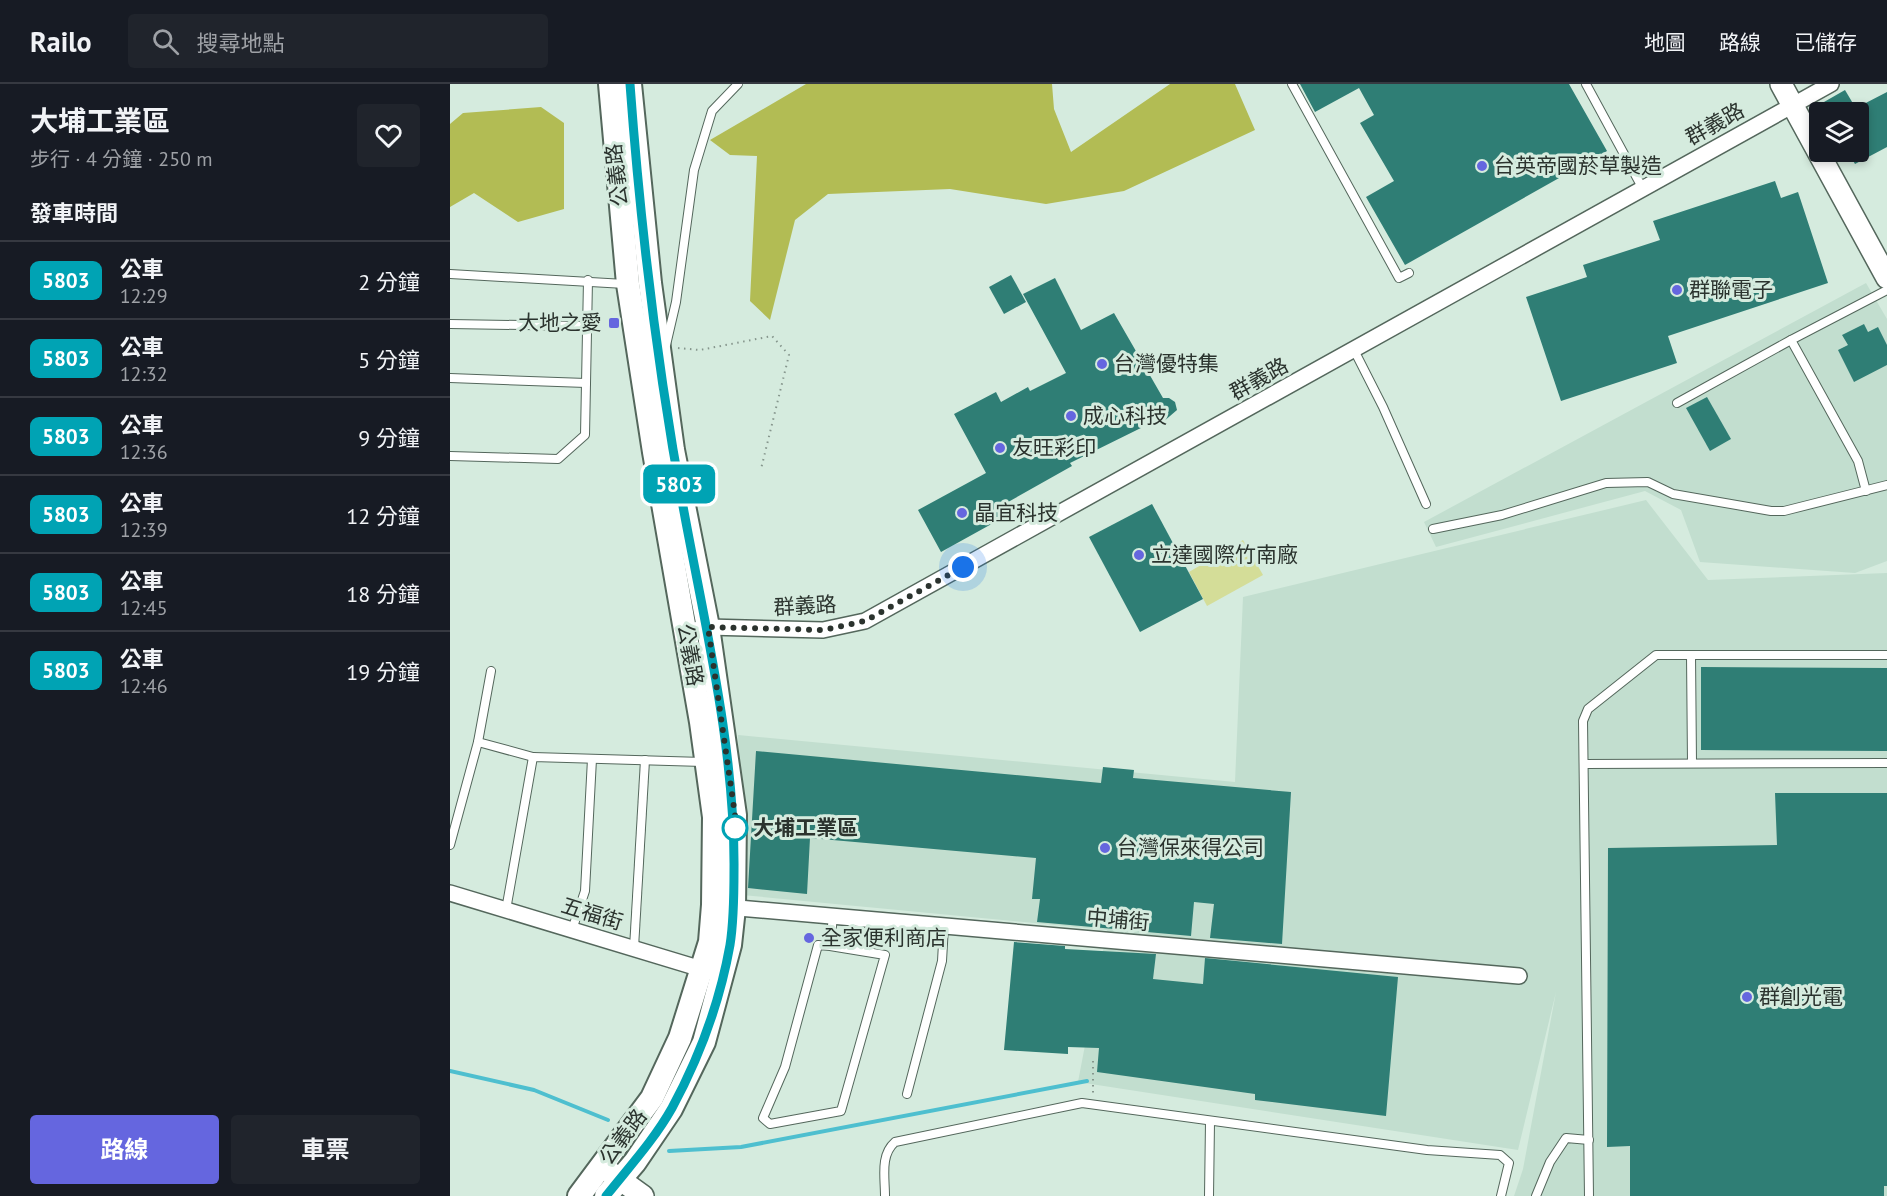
<!DOCTYPE html>
<html lang="zh-TW">
<head>
<meta charset="utf-8">
<style>
	body { margin:0; font-family:"PT Sans","Noto Sans TC",sans-serif; background:#20242c; color:#f1f3f6; height:100vh; display:flex; flex-direction:column; font-size:22px; white-space:nowrap }
	* { box-sizing:border-box; margin:0 }
	p { font-size:20px; color:#9ea1a6 }
	.icon { flex:none; width:33px; height:33px; fill:none; stroke:currentColor; stroke-width:2; stroke-linecap:round; stroke-linejoin:round }
	.map { position:relative; flex:1; overflow:hidden }
	.drawer { display:flex; flex-direction:column; background:#171b24; width:450px }
	.drawer>* { flex:none }
	.badge { padding:0 12px; border-radius:9px; font-size:21px; line-height:39px }
	.tools { position:absolute; left:1359px; top:18px; display:grid; gap:12px }
	.tools a { display:grid; place-items:center; width:60px; height:60px; border-radius:6px; background:#171b24; box-shadow:0 3px 9px #0003; font-size:30px }
	.you { position:absolute; width:30px; height:30px; margin:-15px; border:4px solid #fff; border-radius:50%; background:#1a73e8; box-shadow:0 0 0 9px #1a73e833 }
	.map>.badge { position:absolute; translate:-50% -50%; box-shadow:0 0 0 3px #fff }
	h2 { padding:0 30px; font-size:22px; line-height:54px }
	.round { display:grid; place-items:center; flex:none; width:63px; height:63px; border-radius:6px; background:#20242c }
	.headline { display:flex; align-items:center; justify-content:space-between; height:102px; padding:0 30px }
	h1 { font-size:28px; font-weight:700; line-height:45px }
	.button { display:flex; gap:12px; margin-top:auto; padding:12px 30px }
	.button a { flex:1; height:69px; border-radius:6px; background:#6566df; color:#fff; font-size:24px; font-weight:700; line-height:69px; text-align:center }
	.button a+a { background:#20242c; color:#f1f3f6 }
	ul { padding:0; list-style:none }
	li { display:flex; align-items:center; gap:18px; height:78px; padding:0 30px; border-top:2px solid #363941 }
	li div { flex:1 }
	li b { display:block; font-size:22px }
	li em { font-style:normal }
	li .badge { min-width:66px; font-weight:700; text-align:center }
	header { display:flex; align-items:center; gap:36px; box-sizing:border-box; height:84px; padding:0 30px; background:#171b24; border-bottom:2px solid #363941 }
	header strong { font-size:28px }
	nav { display:flex; gap:33px; margin-inline-start:auto; font-size:21px }
	.search { width:420px; height:54px; background:#20242c; display:flex; align-items:center; gap:15px; box-sizing:border-box; padding:0 21px; border-radius:6px; color:#9ea1a6; font-size:22px }
	main { display:flex; flex:1; min-height:0 }
	.map>svg:first-child { display:block }
	.built { fill:#c2decf }
	.green { fill:#d4dd98 }
	.forest { fill:#b2bc54 }
	.lines { fill:none; stroke-linecap:round; stroke-linejoin:round }
	.stream { stroke:#4ebfcf; stroke-width:4 }
	.building { fill:#2f7e75 }
	.lane-casing { stroke:#54675c; stroke-width:10 }
	.street-casing { stroke:#54675c; stroke-width:18 }
	.secondary-casing { stroke:#54675c; stroke-width:24 }
	.primary-casing { stroke:#54675c; stroke-width:26 }
	.path { stroke:#86968d; stroke-width:2; stroke-dasharray:1.5 4.5; stroke-linecap:butt }
	.lane { stroke:#fff; stroke-width:8 }
	.street { stroke:#fff; stroke-width:15 }
	.secondary { stroke:#fff; stroke-width:21 }
	.primary { stroke:#fff; stroke-width:22 }
	.line-casing { stroke:#fff; stroke-width:14 }
	.line { stroke:#00a3b4; stroke-width:9 }
	.walk { stroke:#2b332e; stroke-width:6; stroke-dasharray:0 10.8 }
	.poi-dot { fill:#6566df; stroke:#d5ebde; stroke-width:2 }
	.stop-dot { fill:#fff; stroke:#00a3b4; stroke-width:3 }
	.labels { text-anchor:middle; stroke-width:6; stroke-linejoin:round; paint-order:stroke }
	.street-label { font-size:21px; fill:#2b332e; stroke:#d5ebde }
	.poi-label { font-size:21px; fill:#2b332e; stroke:#d5ebde; text-anchor:start }
	.stop-label { font-size:21px; font-weight:bold; fill:#2b332e; stroke:#d5ebde; text-anchor:start }
</style>
</head>
<body>
<header>
<strong>Railo</strong>
<div class="search"><svg class="icon" aria-label="search" viewBox="0 0 24 24"><circle cx="10" cy="10" r="6"/><path d="M15 15l6 6"/></svg>搜尋地點</div>
<nav><a>地圖</a><a>路線</a><a>已儲存</a></nav>
</header>
<main>
<section class="drawer">
<div class="headline"><div><h1>大埔工業區</h1><p>步行 · 4 分鐘 · 250 m</p></div><a class="round"><svg class="icon" aria-label="heart" viewBox="0 0 24 24"><path d="M12 20l-8-8c-3-5 5-10 8-4 3-6 11-1 8 4z"/></svg></a></div>
<h2>發車時間</h2>
<ul>
<li><span class="badge" style="background:#00a3b4;color:#fff">5803</span><div><b>公車</b><p>12:29</p></div><em>2 分鐘</em></li>
<li><span class="badge" style="background:#00a3b4;color:#fff">5803</span><div><b>公車</b><p>12:32</p></div><em>5 分鐘</em></li>
<li><span class="badge" style="background:#00a3b4;color:#fff">5803</span><div><b>公車</b><p>12:36</p></div><em>9 分鐘</em></li>
<li><span class="badge" style="background:#00a3b4;color:#fff">5803</span><div><b>公車</b><p>12:39</p></div><em>12 分鐘</em></li>
<li><span class="badge" style="background:#00a3b4;color:#fff">5803</span><div><b>公車</b><p>12:45</p></div><em>18 分鐘</em></li>
<li><span class="badge" style="background:#00a3b4;color:#fff">5803</span><div><b>公車</b><p>12:46</p></div><em>19 分鐘</em></li>
</ul>
<div class="button"><a>路線</a><a>車票</a></div>
</section>
<div class="map">
<svg width="1437" height="1112" viewBox="0 0 1437 1112">
	<rect width="100%" height="100%" fill="#d5ebde"/>
	<g class="built">
		<path d="M1416,199L1437,235V477L1405,489L1250,478L1231,426L1195,407L986,463L974,438Z"/>
		<path d="M1196,416L1258,496L1437,489V1112H1064L1073,1085L1106,908L1068,1066L628,998L657,846L292,811L288,651L785,698L793,513Z"/>
	</g>
	<path class="green" d="M793,456L813,491L757,522L739,488Z"/>
	<g class="forest">
		<path d="M356,0H602L604,25L621,68L720,0H785L805,46L674,107L596,120L500,105L378,110L345,136L320,236L300,217L307,72L280,71L260,56Z"/>
		<path d="M91,23L114,39V125L68,138L24,109L0,123V40L13,29Z"/>
	</g>
	<g class="lines">
		<g class="stream">
			<path d="M0,987L84,1006L158,1036"/>
			<path d="M219,1067L291,1063L637,997"/>
		</g>
	</g>
	<g class="building">
		<path d="M850,0H1119L1157,67L955,181L916,113L944,97L910,39L924,31L909,4L865,28Z"/>
		<path d="M1395,6L1408,28H1381L1374,18Z"/>
		<path d="M1437,8V63L1405,80L1398,68H1408V23Z"/>
		<path d="M1325,97L1331,114L1348,108L1378,199L1218,252L1227,279L1111,317L1076,213L1137,193L1133,181L1210,156L1203,137Z"/>
		<path d="M561,191L576,218L554,230L539,203Z"/>
		<path d="M605,194L631,246L664,229L713,314H719L725,318L727,326L713,338L701,339L620,379L622,382L551,422L556,432L491,468L468,426L536,389L504,330L546,308L551,318L578,303L580,307L616,289L573,210Z"/>
		<path d="M1414,240L1418,248L1428,243L1437,261V281L1404,298L1388,266L1398,261L1392,251Z"/>
		<path d="M1257,313L1281,355L1260,367L1236,324Z"/>
		<path d="M702,420L753,515L690,548L639,453Z"/>
		<path d="M1251,583L1437,584V667L1251,666Z"/>
		<path d="M306,667L651,699L653,683L684,686L683,694L841,708L832,860L760,854L764,820L744,818L741,852L587,838L590,815H582L586,774L360,754L357,810L298,804Z"/>
		<path d="M1325,709H1437V1102H1434V1112H1180V1062L1157,1063L1158,764L1327,761Z"/>
		<path d="M564,858L615,862V865L706,870L703,895L753,900L755,874L948,893L936,1032L805,1016V1010L647,988L649,964L618,963V970L554,966Z"/>
	</g>
	<g class="lines">
		<g class="lane-casing">
			<g id="lane">
				<path d="M842,0L949,194L959,189"/>
				<path d="M1136,0L1193,105"/>
				<path d="M0,190L175,200"/>
				<path d="M0,240L137,242"/>
				<path d="M216,261L226,218L244,86L262,27L288,0"/>
				<path d="M904,266L933,323L976,420"/>
				<path d="M0,294L136,299"/>
				<path d="M1227,319L1341,256"/>
				<path d="M0,372L108,375L135,351L138,196"/>
				<path d="M1416,407L1408,377L1341,256L1437,206"/>
				<path d="M983,445L1052,431L1156,399L1198,398L1223,410L1321,427H1334L1437,401"/>
				<path d="M1241,571L1242,679"/>
				<path d="M28,658L83,673"/>
				<path d="M1134,680L1437,679"/>
				<path d="M0,761L28,658L41,587"/>
				<path d="M56,826L83,673L253,678"/>
				<path d="M122,846L135,807L142,675"/>
				<path d="M380,862L435,871L391,1027L320,1040L313,1034L335,983L368,861L380,862L383,832"/>
				<path d="M184,864L195,676"/>
				<path d="M457,1010L492,877L494,842"/>
				<path d="M435,1112C435,1093 430,1071 445,1058L632,1019L977,1066L1050,1071L1059,1079L1051,1112"/>
				<path d="M759,1112L760,1038"/>
				<path d="M1086,1112L1100,1078L1116,1054L1139,1056"/>
				<path d="M1139,1112L1133,637L1138,625L1206,571H1437"/>
			</g>
		</g>
		<g class="street-casing">
			<g id="street">
				<path d="M235,548L258,543L373,546L415,537L1381,0"/>
				<path d="M0,809L258,887"/>
				<path d="M277,823L1069,892"/>
			</g>
		</g>
		<g class="secondary-casing">
			<g id="secondary">
				<path d="M1331,0L1437,194"/>
				<path d="M157,1086L193,1112"/>
			</g>
		</g>
		<g class="primary-casing">
			<g id="primary">
				<path d="M129,1112L202,1014L230,954L260,858L263,821L264,733L251,638L204,368L178,200L160,0"/>
				<path d="M156,1112L185,1078L221,1025L254,958L280,861L284,824L285,731L258,543L223,366L200,199L180,0"/>
			</g>
		</g>
		<g class="path">
			<path d="M228,264L250,266L322,252L339,271L311,385"/>
			<path d="M643,977V1011"/>
		</g>
		<use href="#lane" class="lane"/>
		<use href="#street" class="street"/>
		<use href="#secondary" class="secondary"/>
		<use href="#primary" class="primary"/>
	</g>
	<g class="lines">
		<g class="line-casing">
			<path id="line" d="M156,1112C179,1083 204,1056 222,1024C249,974 270,917 280,861C284,836 284,811 284,786C285,674 260,564 239,454C210,305 191,151 180,0"/>
		</g>
		<use href="#line" class="line"/>
		<path class="walk" d="M285,744V754V731L258,543L373,546L415,537L513,483"/>
	</g>
	<g class="poi-dot">
		<circle cx="1032" cy="82" r="6"/>
		<circle cx="1227" cy="206" r="6"/>
		<rect x="158" y="233" width="12" height="12" rx="3"/>
		<circle cx="652" cy="280" r="6"/>
		<circle cx="621" cy="332" r="6"/>
		<circle cx="550" cy="364" r="6"/>
		<circle cx="512" cy="429" r="6"/>
		<circle cx="689" cy="471" r="6"/>
		<circle cx="655" cy="764" r="6"/>
		<circle cx="359" cy="854" r="6"/>
		<circle cx="1297" cy="913" r="6"/>
	</g>
	<circle class="stop-dot" cx="285" cy="744" r="12"/>
	<g class="labels">
		<g class="street-label">
			<text transform="translate(1265 40) rotate(-29)" y="7">群義路</text>
			<text transform="translate(167 91) rotate(-96)" y="7">公義路</text>
			<text transform="translate(809 295) rotate(-29)" y="7">群義路</text>
			<text transform="translate(355 522) rotate(-3)" y="7">群義路</text>
			<text transform="translate(240 571) rotate(80)" y="7">公義路</text>
			<text transform="translate(142 830) rotate(17)" y="7">五福街</text>
			<text transform="translate(668 836) rotate(5)" y="7">中埔街</text>
			<text transform="translate(173 1053) rotate(-53)" y="7">公義路</text>
		</g>
		<g class="poi-label">
			<text x="1044" y="89">台英帝國菸草製造</text>
			<text x="1239" y="213">群聯電子</text>
			<text x="152" y="246" text-anchor="end">大地之愛</text>
			<text x="664" y="287">台灣優特集</text>
			<text x="633" y="339">成心科技</text>
			<text x="562" y="371">友旺彩印</text>
			<text x="524" y="436">晶宜科技</text>
			<text x="701" y="478">立達國際竹南廠</text>
			<text x="667" y="771">台灣保來得公司</text>
			<text x="371" y="861">全家便利商店</text>
			<text x="1309" y="920">群創光電</text>
		</g>
		<g class="stop-label">
			<text x="303" y="751">大埔工業區</text>
		</g>
	</g>
</svg>
<div class="tools">
<a><svg class="icon" aria-label="layers" viewBox="0 0 24 24"><path d="M12 4l9 5-9 5-9-5zM3 14l9 5 9-5"/></svg></a>
</div>
<div class="you" style="left:513px;top:483px"></div>
<b class="badge" style="left:229px;top:400px;background:#00a3b4;color:#fff">5803</b>
</div>
</main>
</body>
</html>
